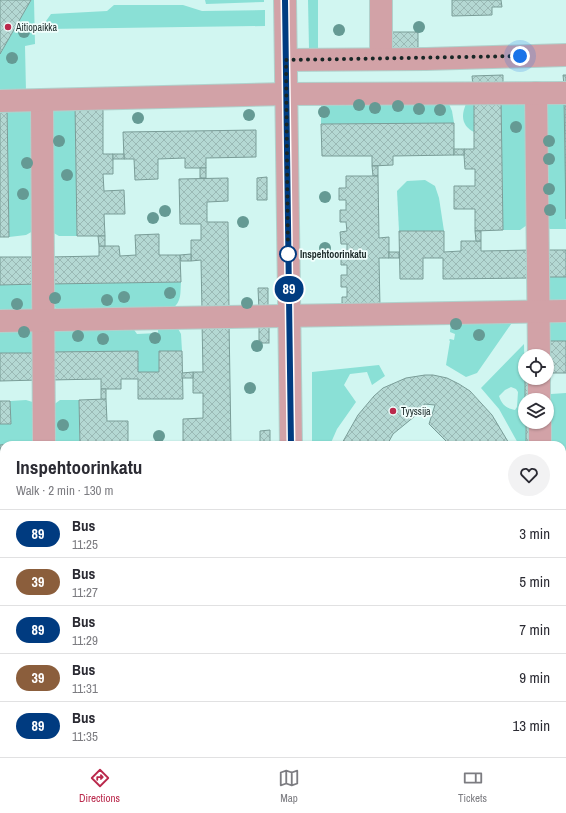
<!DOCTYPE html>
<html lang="en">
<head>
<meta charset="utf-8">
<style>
	body { margin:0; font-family:"Archivo Narrow",sans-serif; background:#f2f2f3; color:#2b2b33; height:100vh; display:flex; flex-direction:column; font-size:15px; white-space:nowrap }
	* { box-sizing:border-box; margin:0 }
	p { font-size:13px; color:#7c7c81 }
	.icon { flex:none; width:22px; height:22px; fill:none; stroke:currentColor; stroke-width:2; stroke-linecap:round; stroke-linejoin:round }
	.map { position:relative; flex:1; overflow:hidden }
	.side { position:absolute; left:0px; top:441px; width:566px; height:316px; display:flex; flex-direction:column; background:#fff; border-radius:12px 12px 0 0; box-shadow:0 1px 3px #0004 }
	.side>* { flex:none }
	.badge { padding:0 8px; border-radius:13px; font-size:14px; line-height:26px }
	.controls { position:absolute; left:518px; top:349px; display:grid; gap:8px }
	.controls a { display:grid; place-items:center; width:36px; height:36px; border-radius:50%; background:#fff; box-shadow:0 1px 3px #0004; font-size:20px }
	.you { position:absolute; width:20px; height:20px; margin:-10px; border:3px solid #fff; border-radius:50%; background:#1a73e8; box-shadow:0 0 0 6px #1a73e833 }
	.map>.badge { position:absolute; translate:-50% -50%; box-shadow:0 0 0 2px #fff }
	.round { display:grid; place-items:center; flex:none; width:42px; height:42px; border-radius:21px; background:#f2f2f3 }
	.head { display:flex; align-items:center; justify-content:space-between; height:68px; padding:0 16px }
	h1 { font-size:19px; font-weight:700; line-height:30px }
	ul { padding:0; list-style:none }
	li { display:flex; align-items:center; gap:12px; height:48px; padding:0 16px; border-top:1px solid #e1e1e2 }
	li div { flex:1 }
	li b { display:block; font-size:15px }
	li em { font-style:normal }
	li .badge { min-width:44px; font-weight:700; text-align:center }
	.menu { display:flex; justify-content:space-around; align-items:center; height:56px; border-top:1px solid #e1e1e2; background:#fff; font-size:11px; color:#7c7c81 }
	.menu a { display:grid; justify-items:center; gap:2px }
	.menu .selected { color:#ba294c }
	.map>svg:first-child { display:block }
	.grass { fill:#8ae0d6; fill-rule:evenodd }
	.cemetery { fill:url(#cemetery-stones) }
	.building { fill:url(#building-cross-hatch); stroke:#7a9d98 }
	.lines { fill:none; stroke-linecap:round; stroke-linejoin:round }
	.minor-casing { stroke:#b0d1cc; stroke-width:24 }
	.minor { stroke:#d2a2a7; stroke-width:22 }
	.tree { fill:#659a94 }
	.line-casing { stroke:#fff; stroke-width:9 }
	.line { stroke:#003b80; stroke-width:6 }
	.walk { stroke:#192726; stroke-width:4; stroke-dasharray:0 7.2 }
	.poi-dot { fill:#ba294c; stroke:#f0fefc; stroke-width:1.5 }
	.stop-dot { fill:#fff; stroke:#003b80; stroke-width:2 }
	.labels { text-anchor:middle; stroke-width:3.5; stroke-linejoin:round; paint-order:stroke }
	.poi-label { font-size:10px; fill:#192726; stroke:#f0fefc; text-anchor:start }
	.stop-label { font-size:10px; font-weight:bold; fill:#192726; stroke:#f0fefc; text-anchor:start }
</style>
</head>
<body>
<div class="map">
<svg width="566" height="757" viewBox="0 0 566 757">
	<defs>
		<pattern id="cemetery-stones" width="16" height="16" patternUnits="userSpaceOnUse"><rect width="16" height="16" fill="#8ae0d6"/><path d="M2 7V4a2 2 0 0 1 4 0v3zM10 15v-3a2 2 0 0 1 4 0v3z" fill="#76c0b8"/></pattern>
		<pattern id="building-cross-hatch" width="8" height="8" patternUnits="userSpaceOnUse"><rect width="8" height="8" fill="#b4d8d3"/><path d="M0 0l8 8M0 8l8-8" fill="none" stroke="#9ab9b5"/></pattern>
	</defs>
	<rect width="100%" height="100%" fill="#d1f6f1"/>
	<g class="grass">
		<path d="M31,0H34L35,44L25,46L26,92L0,93V54Z"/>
		<path d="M205,0H264V2L206,4Z"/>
		<path d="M308,0H318V48H309Z"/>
		<path d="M114,5H183L202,11L265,10V26L45,29L46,21L51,14L107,11Z"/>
		<path d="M564,97L566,229H550L544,225L543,103Z"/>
		<path d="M474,98V132C460,125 461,113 468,100Z"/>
		<path d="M501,98L518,99L526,105L527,225L520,230H503Z"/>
		<path d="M324,101L449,104L452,111L454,123L321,124V106Z"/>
		<path d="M75,104L77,236H59L52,232L50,108Z"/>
		<path d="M7,105L35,106L33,231L26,235L9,237Z"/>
		<path d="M425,180L435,186L439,198L444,231H399L397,191L407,181Z"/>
		<path d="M543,277H566V306L547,300Z"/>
		<path d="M181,282C180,295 182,301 171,310L62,312C49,306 51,297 49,284Z"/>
		<path d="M38,284L35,308L30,311L0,312V285Z"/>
		<path d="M516,317L477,373L466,377L446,365L450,341L449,340L450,339L454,340L455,334L450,332L451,319Z"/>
		<path d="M566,317V341H544L546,322Z"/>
		<path d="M158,321L176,325L181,334L182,351H159V372H138V352H50L54,328L132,327L137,334L158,333Z"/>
		<path d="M0,324L35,326L39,353H0Z"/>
		<path d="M524,344L526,445H519L499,409L481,388ZM511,387L516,389L518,392L517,407L515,410C506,408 502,405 499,396L505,390Z"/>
		<path d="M379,365L385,376L372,385L367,372L350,374L344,385L356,402L337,429L330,445H312V372Z"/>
		<path d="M566,393V526L562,525V445H544L547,422V400L546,398L551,394Z"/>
		<path d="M26,400L36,403L40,445H0V424H11L10,401Z"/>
		<path d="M60,400H79L80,445H51L52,406Z"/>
		<path d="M562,537H566V669H563Z"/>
		<rect x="0" y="544" width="4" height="25"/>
		<rect x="562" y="716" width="4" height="29"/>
		<rect x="260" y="753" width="24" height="4"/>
	</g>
	<path class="cemetery" d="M0,630H4V753H227V757H0Z"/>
	<g class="building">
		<path d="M0,0H31L0,54Z"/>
		<path d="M452,0H501L502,7H492V15L452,16Z"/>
		<rect x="392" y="32" width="26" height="18"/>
		<path d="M503,75V85L473,86L472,76Z"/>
		<path d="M563,75H566V85H564Z"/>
		<path d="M564,97H566V219Z"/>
		<path d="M474,98H501L503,230L475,231V209H454V186H475V169H465L464,155V149H474Z"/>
		<path d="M103,103V154H113V174H103L104,191L124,190L125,214H104L105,236H77L75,104Z"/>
		<path d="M0,105H7L9,237H0Z"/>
		<path d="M454,123V155L393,156V165L372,166V156H322L321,124Z"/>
		<path d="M256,130V157L206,158V168H185V158L158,159V179L135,180L134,159H124L123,132Z"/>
		<rect x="454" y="149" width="10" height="6"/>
		<rect x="113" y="154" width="11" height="5"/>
		<path d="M372,166H378V176H373Z"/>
		<rect x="200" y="168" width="6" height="10"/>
		<path d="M346,176H378L379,238L389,237V258H379L380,308L342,309V297H347V287H341V275H347V265H341V254L347,253V244H341L340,232L347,231L346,222H340V210H346V200H339V188H346Z"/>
		<path d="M267,177V200H257V178Z"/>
		<path d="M228,178V201L207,202V222H228L229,311H202L201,260L191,261V240H201V224H180L179,179Z"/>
		<path d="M399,231H444V252L461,251V241H481V251L532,250V278L443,279V258H423V279H400Z"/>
		<path d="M475,231H481V241H476Z"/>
		<path d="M159,234V255H180L181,282L49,284V257L99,256V246H119L120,256L136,255L135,235Z"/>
		<path d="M98,236H105V246H99Z"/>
		<rect x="543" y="250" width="23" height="27"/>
		<rect x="389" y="252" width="10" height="6"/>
		<path d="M191,254V261H181L180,255Z"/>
		<path d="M0,257H37L38,284L0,285Z"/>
		<path d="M258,288H268V310H259Z"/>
		<path d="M229,321L231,445L183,443V419L203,418V393H193V372H203L202,322Z"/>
		<rect x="259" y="321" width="10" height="22"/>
		<path d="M544,341H566V373H547V356Z"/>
		<path d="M138,351V372H159V351H182L183,399H138V379H121V389H101V379L50,380V352Z"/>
		<path d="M0,353H39V380L0,381Z"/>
		<path d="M193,372V378H182V373Z"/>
		<path d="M425,375H433L447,378L459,384L470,391L492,415L510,445H450L429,424L435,405L424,404L425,414L415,416L393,434L387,445H341L358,415L374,396L383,388L406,378Z"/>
		<rect x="525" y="380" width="8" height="20"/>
		<path d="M101,389H106V399L101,400Z"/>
		<path d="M106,399L107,421H128V444L80,445L79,400Z"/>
		<path d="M0,401H10L11,424H0Z"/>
		<path d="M526,422H533L534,445H526Z"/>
		<path d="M270,430V445H260V431Z"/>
		<path d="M11,444L4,445V533H0V445Z"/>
		<rect x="0" y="548" width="4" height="5"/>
		<rect x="562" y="689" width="4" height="27"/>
	</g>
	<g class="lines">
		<g class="minor-casing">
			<g id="minor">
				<path d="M285,0L291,445"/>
				<path d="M381,59V0"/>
				<path d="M286,60L426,59L566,55"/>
				<path d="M536,93L539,356"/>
				<path d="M42,100L44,445"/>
				<path d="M0,101L286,94L566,93"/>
				<path d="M0,321L566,311"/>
				<path d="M539,378V400"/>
				<path d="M540,422V445"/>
				<path d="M562,531H566"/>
				<path d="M0,538H4"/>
				<path d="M544,753V757"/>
				<path d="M562,753L566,752"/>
				<path d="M295,755L523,753"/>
			</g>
		</g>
		<use href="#minor" class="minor"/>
	</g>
	<g class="tree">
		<circle cx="419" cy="27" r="6"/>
		<circle cx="339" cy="30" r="6"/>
		<circle cx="24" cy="32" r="6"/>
		<circle cx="12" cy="58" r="6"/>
		<circle cx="359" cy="105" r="6"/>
		<circle cx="398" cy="106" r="6"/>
		<circle cx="375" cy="108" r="6"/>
		<circle cx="419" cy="109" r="6"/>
		<circle cx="440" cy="110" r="6"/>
		<circle cx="324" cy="112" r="6"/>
		<circle cx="249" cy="115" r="6"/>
		<circle cx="138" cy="118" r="6"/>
		<circle cx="516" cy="127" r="6"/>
		<circle cx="59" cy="141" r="6"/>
		<circle cx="549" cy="141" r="6"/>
		<circle cx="549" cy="159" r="6"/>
		<circle cx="27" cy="163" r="6"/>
		<circle cx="67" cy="175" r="6"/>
		<circle cx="549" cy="189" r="6"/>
		<circle cx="23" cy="194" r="6"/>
		<circle cx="325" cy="197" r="6"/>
		<circle cx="550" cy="210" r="6"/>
		<circle cx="165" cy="211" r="6"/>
		<circle cx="153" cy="218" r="6"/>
		<circle cx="243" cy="222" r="6"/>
		<circle cx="325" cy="248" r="6"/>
		<circle cx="170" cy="293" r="6"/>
		<circle cx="124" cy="297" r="6"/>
		<circle cx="55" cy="298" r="6"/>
		<circle cx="107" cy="300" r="6"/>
		<circle cx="247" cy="303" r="6"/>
		<circle cx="17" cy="304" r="6"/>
		<circle cx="456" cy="324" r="6"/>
		<circle cx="24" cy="332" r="6"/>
		<circle cx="479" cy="335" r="6"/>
		<circle cx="78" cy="336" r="6"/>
		<circle cx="155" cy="338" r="6"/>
		<circle cx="103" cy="339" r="6"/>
		<circle cx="257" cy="346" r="6"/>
		<circle cx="250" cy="388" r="6"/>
		<circle cx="63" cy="425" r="6"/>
		<circle cx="159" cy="436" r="6"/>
	</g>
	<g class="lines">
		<g class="line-casing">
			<path id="line" d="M285,0L291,445"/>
		</g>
		<use href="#line" class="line"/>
		<path class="walk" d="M288,254L286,60L520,56"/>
	</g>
	<g class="poi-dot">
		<circle cx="8" cy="27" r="4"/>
		<circle cx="393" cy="411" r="4"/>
	</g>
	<circle class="stop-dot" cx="288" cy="254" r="8"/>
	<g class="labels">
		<g class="poi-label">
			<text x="16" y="31">Aitiopaikka</text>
			<text x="401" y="415">Tyyssija</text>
		</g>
		<g class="stop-label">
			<text x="300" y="258">Inspehtoorinkatu</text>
		</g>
	</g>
</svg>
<div class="controls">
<a><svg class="icon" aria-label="locate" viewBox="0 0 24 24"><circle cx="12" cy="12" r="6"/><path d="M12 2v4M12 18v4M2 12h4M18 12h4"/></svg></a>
<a><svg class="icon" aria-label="layers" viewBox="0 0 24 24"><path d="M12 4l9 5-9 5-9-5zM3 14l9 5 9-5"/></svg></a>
</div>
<div class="you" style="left:520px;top:56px"></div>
<b class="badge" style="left:289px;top:289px;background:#003b80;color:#fff">89</b>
<section class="side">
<div class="head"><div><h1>Inspehtoorinkatu</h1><p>Walk · 2 min · 130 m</p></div><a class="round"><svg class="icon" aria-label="heart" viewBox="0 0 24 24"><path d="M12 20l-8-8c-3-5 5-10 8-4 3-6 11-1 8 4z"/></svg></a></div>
<ul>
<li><span class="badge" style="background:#003b80;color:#fff">89</span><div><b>Bus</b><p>11:25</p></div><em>3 min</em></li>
<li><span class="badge" style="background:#8b5e3c;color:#fff">39</span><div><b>Bus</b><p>11:27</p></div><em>5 min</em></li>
<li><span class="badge" style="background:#003b80;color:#fff">89</span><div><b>Bus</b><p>11:29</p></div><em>7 min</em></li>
<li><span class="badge" style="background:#8b5e3c;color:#fff">39</span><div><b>Bus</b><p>11:31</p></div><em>9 min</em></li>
<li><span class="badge" style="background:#003b80;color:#fff">89</span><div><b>Bus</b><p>11:35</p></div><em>13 min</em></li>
</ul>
</section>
</div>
<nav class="menu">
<a class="selected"><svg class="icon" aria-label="directions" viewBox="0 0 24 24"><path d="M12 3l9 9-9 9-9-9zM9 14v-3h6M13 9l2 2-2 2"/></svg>Directions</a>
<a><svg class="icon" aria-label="map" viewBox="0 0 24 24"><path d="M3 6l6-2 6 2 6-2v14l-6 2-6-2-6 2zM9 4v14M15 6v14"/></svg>Map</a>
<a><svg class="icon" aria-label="tickets" viewBox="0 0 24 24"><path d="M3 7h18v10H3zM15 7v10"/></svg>Tickets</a>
</nav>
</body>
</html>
